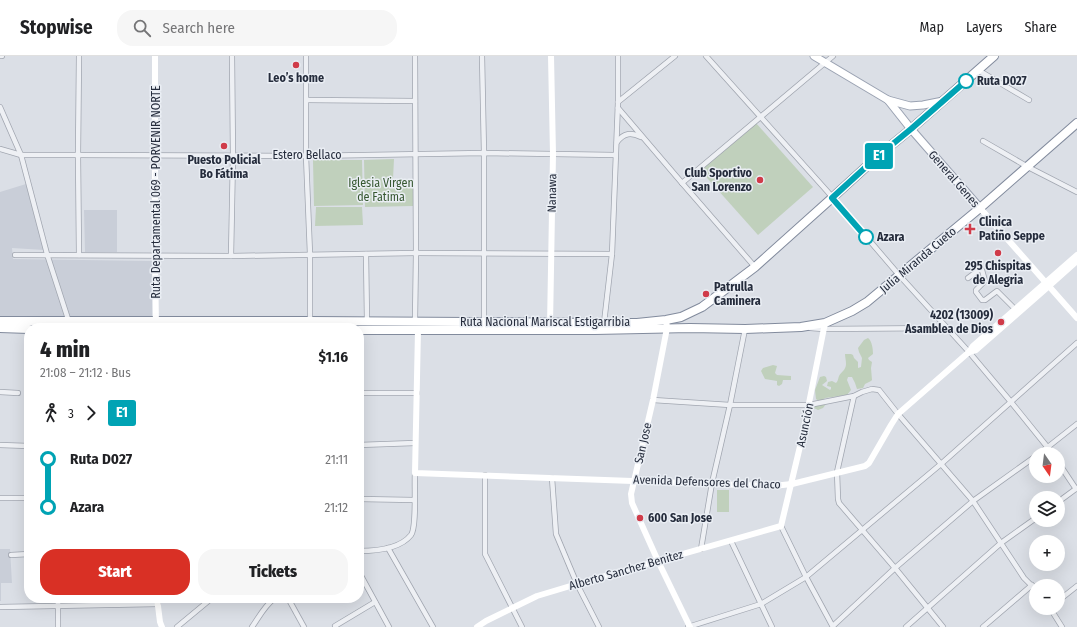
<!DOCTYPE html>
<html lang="en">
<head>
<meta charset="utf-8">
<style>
	body { margin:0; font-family:"Fira Sans Condensed",sans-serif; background:#f6f6f6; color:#202124; height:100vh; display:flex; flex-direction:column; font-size:15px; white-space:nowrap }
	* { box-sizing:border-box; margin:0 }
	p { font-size:13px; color:#757577 }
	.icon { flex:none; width:22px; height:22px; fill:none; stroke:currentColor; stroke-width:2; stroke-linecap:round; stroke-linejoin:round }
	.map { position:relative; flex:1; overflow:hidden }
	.side { position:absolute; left:24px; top:267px; width:340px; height:280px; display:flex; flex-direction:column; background:#fff; border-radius:16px; box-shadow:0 4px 16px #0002 }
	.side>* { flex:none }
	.badge { padding:0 8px; border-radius:3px; font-size:14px; line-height:26px }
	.needle { width:26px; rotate:166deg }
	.buttons { position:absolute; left:1029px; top:391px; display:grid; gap:8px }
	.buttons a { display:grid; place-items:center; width:36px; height:36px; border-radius:50%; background:#fff; box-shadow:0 4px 16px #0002; font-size:20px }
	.map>.badge { position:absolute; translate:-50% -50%; box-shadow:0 0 0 2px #fff }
	.legs { display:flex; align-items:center; gap:6px; height:44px; padding:0 16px; font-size:13px }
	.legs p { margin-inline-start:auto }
	.headline { display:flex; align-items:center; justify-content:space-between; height:68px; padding:0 16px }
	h1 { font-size:22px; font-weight:800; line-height:30px }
	.primary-button { display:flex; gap:8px; margin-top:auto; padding:8px 16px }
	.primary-button a { flex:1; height:46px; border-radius:16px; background:#d93025; color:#fff; font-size:16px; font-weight:800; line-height:46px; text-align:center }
	.primary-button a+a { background:#f6f6f6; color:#202124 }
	ul { padding:0 16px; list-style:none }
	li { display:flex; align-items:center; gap:14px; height:48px; font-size:15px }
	li i { display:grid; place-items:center; width:6px; height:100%; margin:0 5px; background:currentColor }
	li i::after { content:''; width:10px; height:10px; margin:-5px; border:3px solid; border-radius:50%; background:#fff }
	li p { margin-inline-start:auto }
	li:first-child i { background:linear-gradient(#0000 50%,currentColor 0) }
	li:last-child i { background:linear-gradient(currentColor 50%,#0000 0) }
	header { display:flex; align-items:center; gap:24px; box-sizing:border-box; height:56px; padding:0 20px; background:#fff; border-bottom:1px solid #e0e0e0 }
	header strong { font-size:19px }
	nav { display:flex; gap:22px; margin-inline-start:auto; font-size:14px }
	.search { width:280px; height:36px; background:#f6f6f6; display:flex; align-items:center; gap:10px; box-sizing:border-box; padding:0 14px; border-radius:16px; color:#757577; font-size:15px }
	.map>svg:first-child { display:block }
	.built { fill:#c9ced8 }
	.green { fill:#c0d0bc }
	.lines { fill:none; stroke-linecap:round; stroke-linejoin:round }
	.street-casing { stroke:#a1a6b0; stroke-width:6 }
	.primary-casing { stroke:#9aa2b2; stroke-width:9 }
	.highway-casing { stroke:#828b9d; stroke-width:10 }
	.street { stroke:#eef0f4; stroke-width:4.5 }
	.secondary { stroke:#fff; stroke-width:6 }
	.primary { stroke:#fff; stroke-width:7 }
	.highway { stroke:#fff; stroke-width:8 }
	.line-1-casing { stroke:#fff; stroke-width:9 }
	.line-1 { stroke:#00a3b4; stroke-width:6 }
	.poi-dot { fill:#d03b49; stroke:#eaeef4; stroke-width:1.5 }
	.stop-1-dot { fill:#fff; stroke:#00a3b4; stroke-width:2 }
	.labels { text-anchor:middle; stroke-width:3; stroke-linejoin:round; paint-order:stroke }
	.poi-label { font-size:12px; font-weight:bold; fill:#252c3c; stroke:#eaeef4 }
	.stop-label { font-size:12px; font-weight:bold; fill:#252c3c; stroke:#eaeef4; text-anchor:start }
	.street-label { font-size:12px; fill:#252c3c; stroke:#eaeef4 }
	.park-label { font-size:12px; fill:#375832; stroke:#eaeef4 }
</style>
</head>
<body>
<header>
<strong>Stopwise</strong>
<div class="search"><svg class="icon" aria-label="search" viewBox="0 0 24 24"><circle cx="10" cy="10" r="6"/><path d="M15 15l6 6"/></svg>Search here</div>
<nav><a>Map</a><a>Layers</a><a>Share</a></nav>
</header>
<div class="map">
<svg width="1077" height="571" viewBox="0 0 1077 571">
	<rect width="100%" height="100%" fill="#dbdfe6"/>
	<g class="built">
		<path d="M26,128L44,194L12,192L13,203L152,205V261L0,260V136Z"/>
		<path d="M84,154H117V196H85Z"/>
		<path d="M0,493H10L12,527H1V545H0Z"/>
	</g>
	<g class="green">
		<path d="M756,67L813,131L758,179L700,114Z"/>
		<path d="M394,103L393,123H413V150L365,151L364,104Z"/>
		<path d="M313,104H362L363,149L314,150Z"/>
		<path d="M316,151H362L363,169L315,170Z"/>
		<path d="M868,282C872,285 873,293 873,298L868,302L869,304L872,306L871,312L872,324L871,325L865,328L863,332L857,333L855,327L852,321H848L847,324L851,334L847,339L825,342L822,345L826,348L823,352L818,354L814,352L815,350L819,345L816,343L815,334L820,321L824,320L826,321L827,325L822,329L830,334L831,333V331L827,330L828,326L832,325L836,327C838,325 838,323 839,320C841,316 846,314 846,308C846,304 845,301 845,298H851L853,299L854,302L858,306V312L861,311L862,302L859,296L858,292L864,284Z"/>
		<path d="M773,309L777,310L775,317L777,319L791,320V324H783L782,328L779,330L777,329V325L765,323L761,315L763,312Z"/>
		<rect x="717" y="434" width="12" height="22"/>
	</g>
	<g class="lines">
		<g class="street-casing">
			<g id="street">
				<path d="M0,0H2"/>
				<path d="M79,0L78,99L79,199"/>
				<path d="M306,0V100L310,198V272"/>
				<path d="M482,0L484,97V266"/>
				<path d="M706,0L827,135L899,219L969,296L1011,346L1053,398"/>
				<path d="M978,14L1029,44"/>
				<path d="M307,44L415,45"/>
				<path d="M618,46L675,0"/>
				<path d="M0,51L21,99L47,198L69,266"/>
				<path d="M618,52L682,127L755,211"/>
				<path d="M983,85L1028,111L1077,136"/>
				<path d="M617,86C624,77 631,76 641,81"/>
				<path d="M0,93L21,99H78L306,100L484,97L615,99"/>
				<path d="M682,127L833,0"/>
				<path d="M366,198L367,265"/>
				<path d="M15,199L231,200L416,197L612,198"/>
				<path d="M231,200L233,100L232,0"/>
				<path d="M968,222L979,214H982L985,225L976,234V236L982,244H985L997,235L1015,253"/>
				<path d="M415,265L416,197L415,0"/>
				<path d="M604,267L612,198L618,46V0"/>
				<path d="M810,272L823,273L947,272"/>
				<path d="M0,336L18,337"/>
				<path d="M359,337H417"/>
				<path d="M854,340L837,416L838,443L839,447L895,512L943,571"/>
				<path d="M653,344L730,349H809L854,340L862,336L872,333L879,334L898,358L973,445L1024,522L1036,534"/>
				<path d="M0,389L29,390"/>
				<path d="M359,389L415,387"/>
				<path d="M1039,398L1077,368"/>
				<path d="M1058,406L1076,433"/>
				<path d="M485,419V498L522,571"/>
				<path d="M552,422L556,478L577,528L599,571"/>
				<path d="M0,442H29"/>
				<path d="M359,443L414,444"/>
				<path d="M1058,446L1077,432"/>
				<path d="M781,470L806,521L833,571"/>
				<path d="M731,485L772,571"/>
				<path d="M388,492L433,571"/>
				<path d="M701,493L712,427L730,349L745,273"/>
				<path d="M359,495C375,495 400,493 411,479C417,471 414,429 415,417"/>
				<path d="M11,499L29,498"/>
				<path d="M359,516L389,571"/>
				<path d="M58,542V571"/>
				<path d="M288,542L304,571"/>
				<path d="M1058,545L1077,530"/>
				<path d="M0,551L158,548"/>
				<path d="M1050,552L1062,571"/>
				<path d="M335,570L375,546"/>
				<path d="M833,570L895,512L973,445L1036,400"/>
				<path d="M177,571L212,542"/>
				<path d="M252,571C259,561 265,549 275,542"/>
				<path d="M688,571L761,548L806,521L941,408L1077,287"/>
				<path d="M906,571L1001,487L1036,462"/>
				<path d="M983,571L1032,529"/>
			</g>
		</g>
		<g class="primary-casing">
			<g id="primary">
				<path d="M814,0L888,44L911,73L980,152"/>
				<path d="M888,44L910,50L923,49L943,45"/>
			</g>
		</g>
		<g class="highway-casing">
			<g id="highway">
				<path d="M0,265H310L604,267H637L666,264L681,261L702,251L714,242L755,211L832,142L878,100L911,73L994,0"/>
				<path d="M0,272L29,273"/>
				<path d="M359,274H595L690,272L745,273L801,271L825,267L852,255L867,246L980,152L1077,67"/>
			</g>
		</g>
		<use href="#street" class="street"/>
		<g class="secondary">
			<path d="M155,0V199L156,272"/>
			<path d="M980,152L1077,262"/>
			<path d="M666,264L667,272L653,344L631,438L632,447L658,505L690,571"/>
			<path d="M550,270L553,98L551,0"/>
			<path d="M418,274L415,417L773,430L792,428L865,410L869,407L891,369L898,358L969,296L973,290L1077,199"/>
			<path d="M969,296L976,294L1049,230L1077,205"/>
			<path d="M157,542L160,566L162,571"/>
			<path d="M477,571L486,565L537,540L577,528L781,470L802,382L825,267"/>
		</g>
		<use href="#primary" class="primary"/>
		<use href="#highway" class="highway"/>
	</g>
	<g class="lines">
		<g class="line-1-casing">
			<path id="line-1" d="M866,181L832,142L878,100L911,73L966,25"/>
		</g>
		<use href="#line-1" class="line-1"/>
	</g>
	<g class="poi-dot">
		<circle cx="296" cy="9" r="4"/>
		<circle cx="224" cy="90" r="4"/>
		<circle cx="760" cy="124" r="4"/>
		<path d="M968 167h4v4h4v4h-4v4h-4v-4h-4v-4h4z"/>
		<circle cx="998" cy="197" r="4"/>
		<circle cx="706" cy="238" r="4"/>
		<circle cx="1001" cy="266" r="4"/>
		<circle cx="640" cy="462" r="4"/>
	</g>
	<g class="stop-1-dot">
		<circle cx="966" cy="25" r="7"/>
		<circle cx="866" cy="181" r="7"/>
	</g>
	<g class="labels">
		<g class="poi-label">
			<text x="296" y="26">Leo’s home</text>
			<text x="224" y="108">Puesto Policial<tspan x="224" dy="14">Bo Fátima</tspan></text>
			<text x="752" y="121" text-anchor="end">Club Sportivo<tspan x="752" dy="14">San Lorenzo</tspan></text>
			<text x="979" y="170" text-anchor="start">Clinica<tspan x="979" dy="14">Patiño Seppe</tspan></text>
			<text x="998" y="214">295 Chispitas<tspan x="998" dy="14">de Alegria</tspan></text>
			<text x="714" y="235" text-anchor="start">Patrulla<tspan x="714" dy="14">Caminera</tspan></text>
			<text x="993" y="263" text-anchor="end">4202 (13009)<tspan x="993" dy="14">Asamblea de Dios</tspan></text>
			<text x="648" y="466" text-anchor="start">600 San Jose</text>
		</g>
		<g class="stop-label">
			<text x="977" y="29">Ruta D027</text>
			<text x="877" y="185">Azara</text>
		</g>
		<g class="street-label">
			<text x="307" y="103">Estero Bellaco</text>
			<text transform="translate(954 123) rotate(49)" y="4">General Genes</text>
			<text transform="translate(156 136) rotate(-90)" y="4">Ruta Departamental 069 - PORVENIR NORTE</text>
			<text transform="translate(552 137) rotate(-89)" y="4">Nanawa</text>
			<text transform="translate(918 204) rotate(-40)" y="4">Julia Miranda Cueto</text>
			<text x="545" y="270">Ruta Nacional Mariscal Estigarribia</text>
			<text transform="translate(805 369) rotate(-78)" y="4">Asunción</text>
			<text transform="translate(643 387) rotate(-77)" y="4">San Jose</text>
			<text transform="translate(707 426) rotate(2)" y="4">Avenida Defensores del Chaco</text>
			<text transform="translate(626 514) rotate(-16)" y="4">Alberto Sanchez Benitez</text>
		</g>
		<g class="park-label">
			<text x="381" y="131">Iglesia Virgen<tspan x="381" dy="14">de Fatima</tspan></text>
		</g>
	</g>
</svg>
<div class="buttons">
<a><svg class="needle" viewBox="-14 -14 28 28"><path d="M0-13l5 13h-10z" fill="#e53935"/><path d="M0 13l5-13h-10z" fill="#757577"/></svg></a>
<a><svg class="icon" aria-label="layers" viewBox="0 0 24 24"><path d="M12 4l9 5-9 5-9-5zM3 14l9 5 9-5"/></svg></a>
<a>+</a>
<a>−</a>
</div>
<b class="badge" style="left:879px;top:100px;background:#00a3b4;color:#fff">E1</b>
<section class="side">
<div class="headline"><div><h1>4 min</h1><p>21:08 – 21:12 · Bus</p></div><b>$1.16</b></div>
<div class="legs"><svg class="icon" aria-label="walk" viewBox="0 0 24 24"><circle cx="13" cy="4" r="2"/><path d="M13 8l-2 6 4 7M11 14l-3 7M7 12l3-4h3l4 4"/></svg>3<svg class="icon" aria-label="forward" viewBox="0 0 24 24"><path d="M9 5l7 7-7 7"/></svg><b class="badge" style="background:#00a3b4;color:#fff">E1</b></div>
<ul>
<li><i style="color:#00a3b4"></i><b>Ruta D027</b><p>21:11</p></li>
<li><i style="color:#00a3b4"></i><b>Azara</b><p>21:12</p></li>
</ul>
<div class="primary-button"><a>Start</a><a>Tickets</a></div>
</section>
</div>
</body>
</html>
